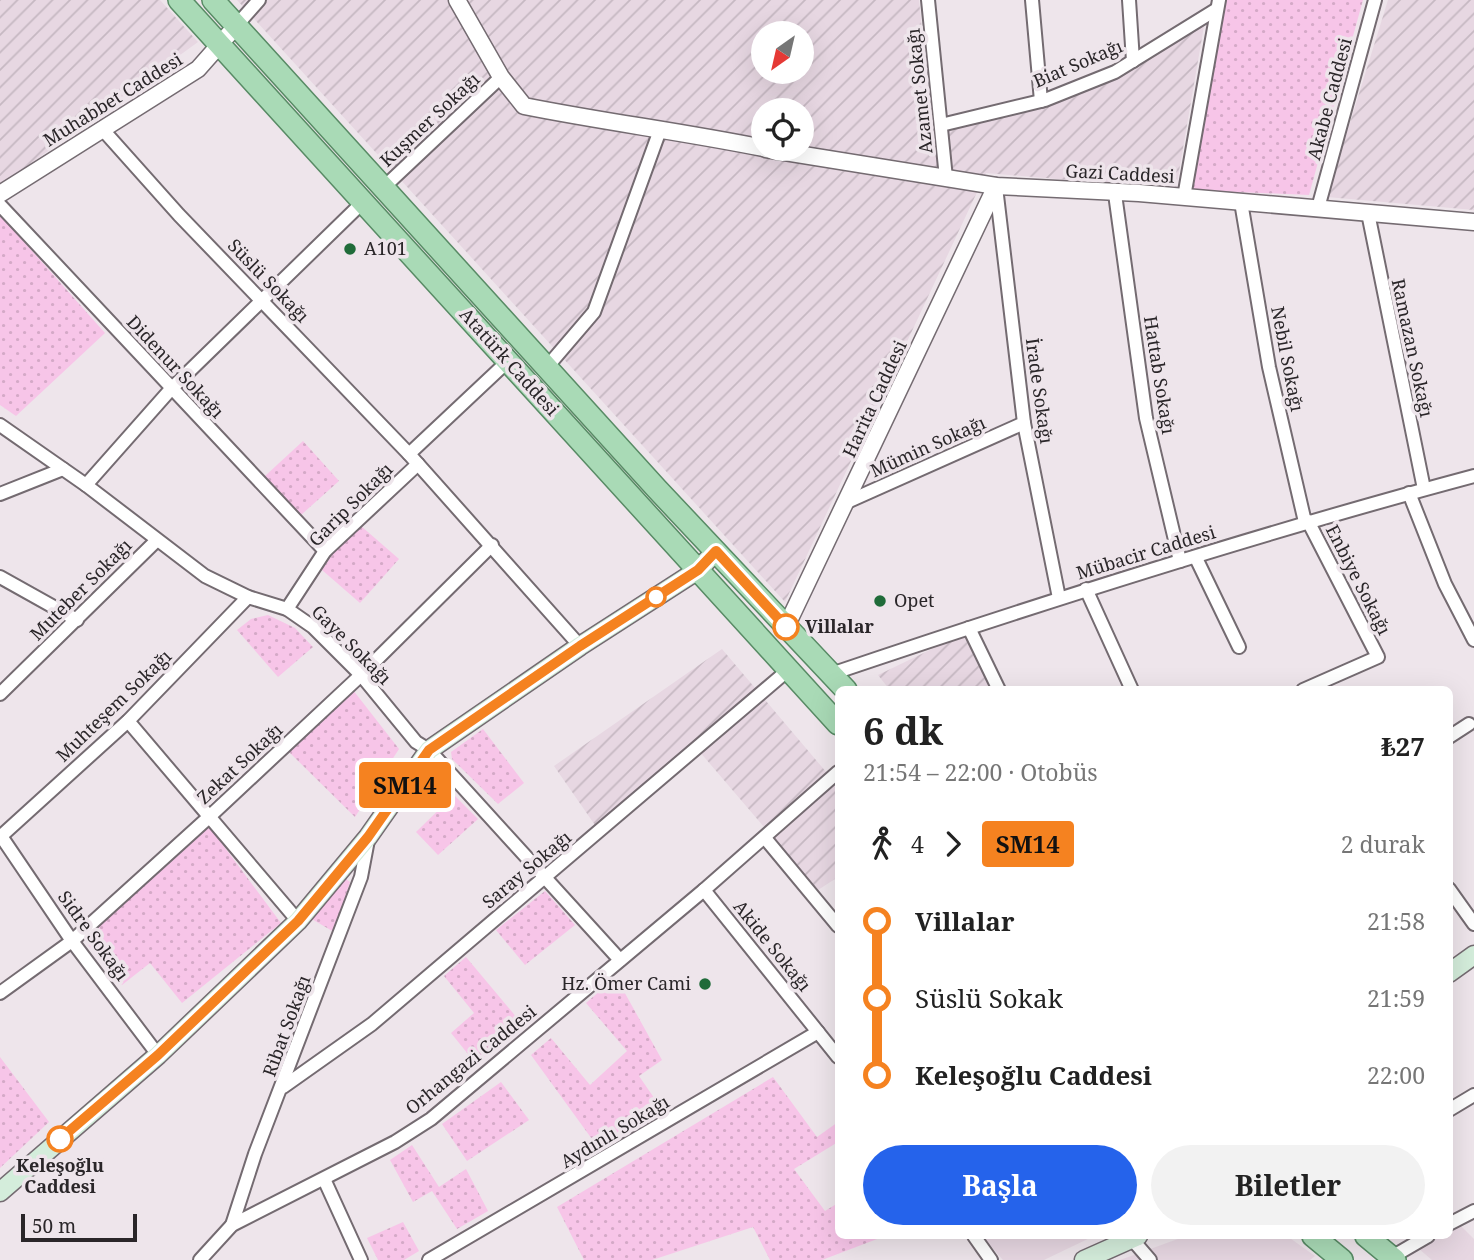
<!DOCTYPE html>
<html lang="tr">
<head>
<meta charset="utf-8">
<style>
	body { margin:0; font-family:"Noto Serif",serif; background:#f2f2f2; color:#222; height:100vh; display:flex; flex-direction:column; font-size:26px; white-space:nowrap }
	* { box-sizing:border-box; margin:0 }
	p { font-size:23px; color:#767676 }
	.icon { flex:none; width:38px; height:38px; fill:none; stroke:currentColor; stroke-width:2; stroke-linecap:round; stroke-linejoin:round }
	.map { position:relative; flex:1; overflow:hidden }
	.sheet { position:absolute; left:835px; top:686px; width:618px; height:553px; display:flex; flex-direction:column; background:#fff; border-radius:10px; box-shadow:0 7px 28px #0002 }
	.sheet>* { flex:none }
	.badge { padding:0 14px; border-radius:5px; font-size:24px; line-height:46px }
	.needle { width:46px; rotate:214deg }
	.tools { position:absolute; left:751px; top:21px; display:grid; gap:14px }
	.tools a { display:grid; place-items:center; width:63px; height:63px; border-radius:50%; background:#fff; box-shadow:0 7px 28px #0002; font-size:35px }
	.scale { position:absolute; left:21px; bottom:18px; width:116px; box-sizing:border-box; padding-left:7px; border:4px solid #2a2629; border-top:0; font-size:19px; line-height:24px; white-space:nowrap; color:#2a2629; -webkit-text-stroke:5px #eee5eb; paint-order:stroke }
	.map>.badge { position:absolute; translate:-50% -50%; box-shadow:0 0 0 4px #fff }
	.legs { display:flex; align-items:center; gap:10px; height:77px; padding:0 28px; font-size:23px }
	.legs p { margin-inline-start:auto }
	.summary { display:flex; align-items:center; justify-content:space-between; height:119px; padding:0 28px }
	h1 { font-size:38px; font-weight:700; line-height:52px }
	.cta { display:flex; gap:14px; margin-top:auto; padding:14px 28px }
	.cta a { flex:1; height:80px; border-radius:42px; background:#2563eb; color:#fff; font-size:28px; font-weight:700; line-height:80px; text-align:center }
	.cta a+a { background:#f2f2f2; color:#222 }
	ul { padding:0 28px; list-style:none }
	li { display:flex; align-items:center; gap:24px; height:77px; font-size:26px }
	li i { display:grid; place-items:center; width:10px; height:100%; margin:0 9px; background:currentColor }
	li i::after { content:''; width:18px; height:18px; margin:-9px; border:5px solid; border-radius:50%; background:#fff }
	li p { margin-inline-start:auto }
	li:first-child i { background:linear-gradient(#0000 50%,currentColor 0) }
	li:last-child i { background:linear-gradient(currentColor 50%,#0000 0) }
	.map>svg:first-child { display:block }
	.built { fill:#e7d7e2 }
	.industrial { fill:url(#industrial-furrows); fill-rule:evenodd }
	.grass { fill:url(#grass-dots) }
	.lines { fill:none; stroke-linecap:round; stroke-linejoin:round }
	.minor-casing { stroke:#746b71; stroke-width:16 }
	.tertiary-casing { stroke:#746b71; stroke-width:19 }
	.secondary-casing { stroke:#746b71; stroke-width:21 }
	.primary-casing { stroke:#588b65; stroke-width:24 }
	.minor { stroke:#fff; stroke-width:12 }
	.tertiary { stroke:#fff; stroke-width:16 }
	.secondary { stroke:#d4eddb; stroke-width:18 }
	.primary { stroke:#a9dab6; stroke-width:21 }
	.line-1-casing { stroke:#fff; stroke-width:16 }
	.line-1 { stroke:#f58220; stroke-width:10 }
	.poi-dot { fill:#1f6b39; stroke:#eee5eb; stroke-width:2.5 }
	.stop-1-dot { fill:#fff; stroke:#f58220; stroke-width:3.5 }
	.labels { text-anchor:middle; stroke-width:7; stroke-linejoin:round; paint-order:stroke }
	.street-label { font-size:18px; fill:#2a2629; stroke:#eee5eb }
	.poi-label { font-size:18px; fill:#2a2629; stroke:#eee5eb; text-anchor:start }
	.stop-label { font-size:18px; font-weight:bold; fill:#2a2629; stroke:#eee5eb; text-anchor:start }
</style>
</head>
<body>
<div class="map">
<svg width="1474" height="1260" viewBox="0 0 1474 1260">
	<defs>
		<pattern id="industrial-furrows" width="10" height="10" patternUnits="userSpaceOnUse" patternTransform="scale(1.75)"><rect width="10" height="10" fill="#e7d7e2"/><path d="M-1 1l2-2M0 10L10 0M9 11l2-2" fill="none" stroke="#c6b8c2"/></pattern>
		<pattern id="grass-dots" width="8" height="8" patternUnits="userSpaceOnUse" patternTransform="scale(1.75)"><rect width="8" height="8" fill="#f7c5e8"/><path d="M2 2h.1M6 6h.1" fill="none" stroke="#d4a9c7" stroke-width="1.8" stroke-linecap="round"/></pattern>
	</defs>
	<rect width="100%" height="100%" fill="#eee5eb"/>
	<g class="built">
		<path d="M1449,1214L1474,1239V1260H1432L1404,1236H1449Z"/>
		<path d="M982,1236H1094L1044,1260H1003Z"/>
		<path d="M1186,1236H1287L1315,1256L1310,1260H1120Z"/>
	</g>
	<g class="industrial">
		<path d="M0,0H160L198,42L0,186Z"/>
		<path d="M237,0H919L932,132L1080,93L1204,26L1176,189L986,173L785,602ZM763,33H802V72H763ZM763,110H802V149H763Z"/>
		<path d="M1388,0H1474V210L1327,197Z"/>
		<path d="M965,633L993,689H889L878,675Z"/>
		<path d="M722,649L838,786V877L818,890L693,744L597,828L554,766Z"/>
	</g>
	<g class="grass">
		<path d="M1225,0H1363L1309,195L1190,190Z"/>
		<path d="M0,215L105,333L16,416L0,405Z"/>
		<path d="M303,441L339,481L301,515L265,476Z"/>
		<path d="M361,526L399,559L360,603L322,570L338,546Z"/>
		<path d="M268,615L295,628L313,647L278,677L237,630L251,619Z"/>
		<path d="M353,690L399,749L355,817L288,751Z"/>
		<path d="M483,729L524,783L498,804L452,759L451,752Z"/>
		<path d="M454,795L478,819L438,855L416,832Z"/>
		<path d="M208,825L281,923L182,1003L150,963L122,985L84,940Z"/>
		<path d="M343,877L350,882L334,932L310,918Z"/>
		<path d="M545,891L575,925L525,965L496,930Z"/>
		<path d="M466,957L523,1025L476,1064L451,1033L474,1013L444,976Z"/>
		<path d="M616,977L662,1060L639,1076L659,1105L597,1146L531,1055L551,1038L590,1085L627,1051L586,1003Z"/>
		<path d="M0,1057L49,1122L0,1168Z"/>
		<path d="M773,1077L817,1137L838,1122V1142L794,1169L825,1211L838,1203V1236H885L822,1260H770L753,1227L652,1260H584L557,1207Z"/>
		<path d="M501,1082L529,1120L467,1161L442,1124Z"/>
		<path d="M412,1145L439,1187L466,1169L488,1211L457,1229L432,1191L413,1202L390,1160Z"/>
		<path d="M403,1222L419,1251L404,1260H378L367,1238Z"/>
	</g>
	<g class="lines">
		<g class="minor-casing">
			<g id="minor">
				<path d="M928,0L946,178"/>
				<path d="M1032,0L1041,101"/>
				<path d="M1129,0L1133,61"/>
				<path d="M236,26L259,0"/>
				<path d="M941,125L1045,100L1115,72L1217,9"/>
				<path d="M104,131L179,215L409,454L580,646"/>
				<path d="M996,187L1024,423L1059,598"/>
				<path d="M382,189L501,77"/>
				<path d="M1115,194L1146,418L1180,561"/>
				<path d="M1184,197L1219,0"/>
				<path d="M1241,202L1269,367L1305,522"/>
				<path d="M0,205L325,551"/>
				<path d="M1318,208L1375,0"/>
				<path d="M1368,213L1424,489"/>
				<path d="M547,367L594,312L660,130"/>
				<path d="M0,425L86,485L205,576L248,597L287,609L313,627L361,675L416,742L429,750L620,960"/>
				<path d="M409,454L508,361"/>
				<path d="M86,485L171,389L363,202"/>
				<path d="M1409,493L1445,584L1474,640"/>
				<path d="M0,494L63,469"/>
				<path d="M847,502L1024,423"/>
				<path d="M1196,558L1239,647"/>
				<path d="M0,577L77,620"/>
				<path d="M1086,589L1132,690"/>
				<path d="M287,609L325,551L418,464"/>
				<path d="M969,628L999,690"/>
				<path d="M831,674C1044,602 1257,534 1474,476"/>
				<path d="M1303,690L1378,657L1308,521"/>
				<path d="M0,694L156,541"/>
				<path d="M128,721L298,921"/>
				<path d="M1449,737L1469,724"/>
				<path d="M1,836L72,941L158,1055"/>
				<path d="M0,837L128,721L248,597"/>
				<path d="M765,838L838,926"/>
				<path d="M1449,889L1474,924"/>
				<path d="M704,890L838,1057"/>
				<path d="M0,993L72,941L209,817L361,675L492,545"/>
				<path d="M283,1087L372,1024L787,671"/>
				<path d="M1449,1110L1474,1095"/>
				<path d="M324,1179L361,1260"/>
				<path d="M1449,1224L1474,1211"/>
				<path d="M232,1225L255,1154L361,877L368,840"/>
				<path d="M974,1236L991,1260"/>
				<path d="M1131,1238L1150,1260"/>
				<path d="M1392,1257L1428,1236"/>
				<path d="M200,1260L232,1225L395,1142L431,1119L704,890L838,772"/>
				<path d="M429,1260L818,1032"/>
			</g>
		</g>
		<g class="tertiary-casing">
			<g id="tertiary">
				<path d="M457,0L501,77L524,106C604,122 684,132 763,148"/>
				<path d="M766,149L996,186L1139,193L1474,222"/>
				<path d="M0,194L198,69L236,26"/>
				<path d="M786,627L996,186"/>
			</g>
		</g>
		<g class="secondary-casing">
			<g id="secondary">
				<path d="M1449,973L1474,955"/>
				<path d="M0,1192L158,1055L298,921L368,837L429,750L580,646L698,570L716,551"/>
				<path d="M1084,1260L1138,1236"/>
			</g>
		</g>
		<g class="primary-casing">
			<g id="primary">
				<path d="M179,0L838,724"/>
				<path d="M213,0L657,489L846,690"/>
				<path d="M1313,1236L1342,1260"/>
				<path d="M1366,1236L1395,1260"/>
			</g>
		</g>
		<use href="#minor" class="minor"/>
		<use href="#tertiary" class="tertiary"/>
		<use href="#secondary" class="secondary"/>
		<use href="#primary" class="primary"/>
	</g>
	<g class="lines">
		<g class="line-1-casing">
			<path id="line-1" d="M60,1139L158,1055L298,921L368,837L429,750L580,646L698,570L716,551L786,627"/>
		</g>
		<use href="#line-1" class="line-1"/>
	</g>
	<g class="poi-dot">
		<circle cx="350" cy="249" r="7"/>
		<circle cx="880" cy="601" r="7"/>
		<circle cx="705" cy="984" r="7"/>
	</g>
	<g class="stop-1-dot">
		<circle cx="656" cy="597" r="9"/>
		<circle cx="786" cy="627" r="12"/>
		<circle cx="60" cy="1139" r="12"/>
	</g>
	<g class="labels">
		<g class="street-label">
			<text transform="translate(1078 64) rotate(-23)" y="6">Biat Sokağı</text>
			<text transform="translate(920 91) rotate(-96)" y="6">Azamet Sokağı</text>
			<text transform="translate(1330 99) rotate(-75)" y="6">Akabe Caddesi</text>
			<text transform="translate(113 100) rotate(-32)" y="6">Muhabbet Caddesi</text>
			<text transform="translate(430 120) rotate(-43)" y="6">Kuşmer Sokağı</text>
			<text transform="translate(1120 174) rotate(3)" y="6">Gazi Caddesi</text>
			<text transform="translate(268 281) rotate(46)" y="6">Süslü Sokağı</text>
			<text transform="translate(1412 348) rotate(78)" y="6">Ramazan Sokağı</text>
			<text transform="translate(1287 359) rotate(79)" y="6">Nebil Sokağı</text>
			<text transform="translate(509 362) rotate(48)" y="6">Atatürk Caddesi</text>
			<text transform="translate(175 367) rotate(47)" y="6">Didenur Sokağı</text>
			<text transform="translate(1159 375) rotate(81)" y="6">Hattab Sokağı</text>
			<text transform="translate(1039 391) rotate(82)" y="6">İrade Sokağı</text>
			<text transform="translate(875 399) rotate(-65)" y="6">Harita Caddesi</text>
			<text transform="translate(928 447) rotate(-24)" y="6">Mümin Sokağı</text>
			<text transform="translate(351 505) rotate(-45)" y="6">Garip Sokağı</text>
			<text transform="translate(1146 553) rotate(-17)" y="6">Mübacir Caddesi</text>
			<text transform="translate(1358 580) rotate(63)" y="6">Enbiye Sokağı</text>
			<text transform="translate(81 590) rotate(-45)" y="6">Muteber Sokağı</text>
			<text transform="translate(351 645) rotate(45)" y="6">Gaye Sokağı</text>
			<text transform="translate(114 706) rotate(-44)" y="6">Muhteşem Sokağı</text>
			<text transform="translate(240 764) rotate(-43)" y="6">Zekat Sokağı</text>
			<text transform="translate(527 870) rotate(-40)" y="6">Saray Sokağı</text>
			<text transform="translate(93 936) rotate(54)" y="6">Sidre Sokağı</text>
			<text transform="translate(772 946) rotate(51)" y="6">Akide Sokağı</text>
			<text transform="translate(287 1026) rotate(-70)" y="6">Ribat Sokağı</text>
			<text transform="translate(471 1060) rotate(-39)" y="6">Orhangazi Caddesi</text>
			<text transform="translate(615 1132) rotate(-31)" y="6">Aydınlı Sokağı</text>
		</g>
		<g class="poi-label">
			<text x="364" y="255">A101</text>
			<text x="894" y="607">Opet</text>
			<text x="691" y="990" text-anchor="end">Hz. Ömer Cami</text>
		</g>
		<g class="stop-label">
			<text x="805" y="633">Villalar</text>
			<text x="60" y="1172" text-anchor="middle">Keleşoğlu<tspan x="60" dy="21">Caddesi</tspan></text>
		</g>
	</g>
</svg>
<div class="tools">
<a><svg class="needle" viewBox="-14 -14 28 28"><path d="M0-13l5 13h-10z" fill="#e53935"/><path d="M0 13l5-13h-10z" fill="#767676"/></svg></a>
<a><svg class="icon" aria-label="locate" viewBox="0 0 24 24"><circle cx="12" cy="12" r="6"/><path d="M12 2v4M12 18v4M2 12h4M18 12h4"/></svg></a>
</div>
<div class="scale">50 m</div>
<b class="badge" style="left:405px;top:785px;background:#f58220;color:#111">SM14</b>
<section class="sheet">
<div class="summary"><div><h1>6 dk</h1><p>21:54 – 22:00 · Otobüs</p></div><b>₺27</b></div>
<div class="legs"><svg class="icon" aria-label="walk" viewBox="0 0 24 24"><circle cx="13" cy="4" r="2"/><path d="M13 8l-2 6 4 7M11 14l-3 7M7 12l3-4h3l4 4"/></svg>4<svg class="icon" aria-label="forward" viewBox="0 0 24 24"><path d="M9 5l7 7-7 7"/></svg><b class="badge" style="background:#f58220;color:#111">SM14</b><p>2 durak</p></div>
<ul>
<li><i style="color:#f58220"></i><b>Villalar</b><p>21:58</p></li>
<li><i style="color:#f58220"></i><span>Süslü Sokak</span><p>21:59</p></li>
<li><i style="color:#f58220"></i><b>Keleşoğlu Caddesi</b><p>22:00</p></li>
</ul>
<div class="cta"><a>Başla</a><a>Biletler</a></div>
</section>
</div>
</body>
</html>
